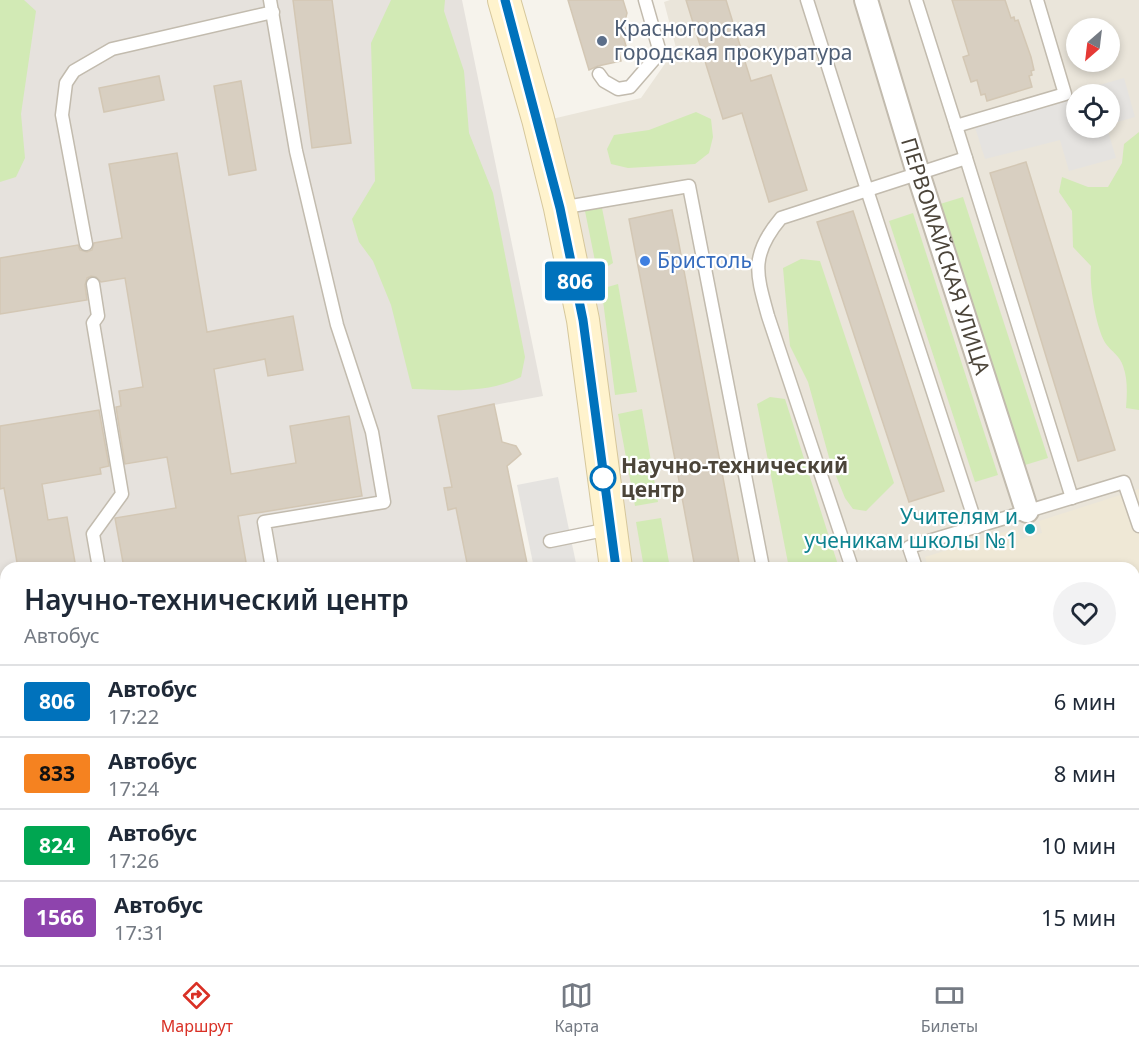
<!DOCTYPE html>
<html lang="ru">
<head>
<meta charset="utf-8">
<style>
	body { margin:0; font-family:"Noto Sans",sans-serif; background:#f2f2f3; color:#1f2937; height:100vh; display:flex; flex-direction:column; font-size:22px; white-space:nowrap }
	* { box-sizing:border-box; margin:0 }
	p { font-size:20px; color:#747a83 }
	.icon { flex:none; width:33px; height:33px; fill:none; stroke:currentColor; stroke-width:2; stroke-linecap:round; stroke-linejoin:round }
	.map { position:relative; flex:1; overflow:hidden }
	.panel { position:absolute; left:0px; top:562px; width:1140px; height:404px; display:flex; flex-direction:column; background:#fff; border-radius:18px 18px 0 0; box-shadow:0 3px 9px #0003 }
	.panel>* { flex:none }
	.badge { padding:0 12px; border-radius:4px; font-size:21px; line-height:39px }
	.needle { width:39px; rotate:208deg }
	.tools { position:absolute; left:1066px; top:18px; display:grid; gap:12px }
	.tools a { display:grid; place-items:center; width:54px; height:54px; border-radius:50%; background:#fff; box-shadow:0 3px 9px #0003; font-size:30px }
	.map>.badge { position:absolute; translate:-50% -50%; box-shadow:0 0 0 3px #fff }
	.round { display:grid; place-items:center; flex:none; width:63px; height:63px; border-radius:32px; background:#f2f2f3 }
	.summary { display:flex; align-items:center; justify-content:space-between; height:102px; padding:0 24px }
	h1 { font-size:28px; font-weight:600; line-height:45px }
	ul { padding:0; list-style:none }
	li { display:flex; align-items:center; gap:18px; height:72px; padding:0 24px; border-top:2px solid #e0e1e3 }
	li div { flex:1 }
	li b { display:block; font-size:22px }
	li em { font-style:normal }
	li .badge { min-width:66px; font-weight:700; text-align:center }
	.tab-bar { display:flex; justify-content:space-around; align-items:center; height:84px; border-top:2px solid #e0e1e3; background:#fff; font-size:16px; color:#747a83 }
	.tab-bar a { display:grid; justify-items:center; gap:3px }
	.tab-bar .active { color:#d93025 }
	.map>svg:first-child { display:block }
	.residential { fill:#eae5da; fill-rule:evenodd }
	.industrial { fill:#e6e2dd }
	.education { fill:#efe8d6 }
	.medical { fill:#f6e3e0 }
	.green { fill:#d2eab5 }
	.parking { fill:#e5e3e0 }
	.building { fill:#d8cfc1; stroke:#d3c7b4; stroke-width:1.5 }
	.lines { fill:none; stroke-linecap:round; stroke-linejoin:round }
	.lane-casing { stroke:#c2bbae; stroke-width:15 }
	.street-casing { stroke:#c2bbae; stroke-width:26 }
	.secondary-casing { stroke:#d6c79b; stroke-width:34 }
	.lane { stroke:#fff; stroke-width:12 }
	.street { stroke:#fff; stroke-width:22 }
	.secondary { stroke:#fff3cd; stroke-width:32 }
	.line-casing { stroke:#fff; stroke-width:14 }
	.line { stroke:#0072bc; stroke-width:9 }
	.service-dot { fill:#5c6f8a; stroke:#fff; stroke-width:2 }
	.shop-dot { fill:#3f7fe0; stroke:#fff; stroke-width:2 }
	.stop-dot { fill:#fff; stroke:#0072bc; stroke-width:3 }
	.culture-dot { fill:#0f9aa8; stroke:#fff; stroke-width:2 }
	.labels { text-anchor:middle; stroke-width:4.5; stroke-linejoin:round; paint-order:stroke }
	.service-label { font-size:21px; fill:#4e5e75; stroke:#fff; text-anchor:start }
	.street-label { font-size:21px; fill:#4b4439; stroke:#fff }
	.shop-label { font-size:21px; fill:#366cbe; stroke:#fff; text-anchor:start }
	.stop-label { font-size:21px; font-weight:bold; fill:#4b4439; stroke:#fff; text-anchor:start }
	.culture-label { font-size:21px; fill:#0d838f; stroke:#fff; text-anchor:end }
</style>
</head>
<body>
<div class="map">
<svg width="1139" height="965" viewBox="0 0 1139 965">
	<rect width="100%" height="100%" fill="#f6f3ec"/>
	<path class="residential" d="M670,0H1139V965H698L697,960H1134V568H631L552,119L641,98L676,48L664,2ZM1077,28H1110V62H1077ZM1077,94H1110V128H1077Z"/>
	<g class="industrial">
		<path d="M0,0H462L543,396L494,405L503,446L510,444L516,446L518,455L515,460L506,462L528,568H6V757L0,758Z"/>
		<path d="M112,960H267V965H114Z"/>
	</g>
	<path class="education" d="M1139,489V965H1085L1083,960H1134V568H928L925,557L1017,528L1021,539L1042,533L1039,521Z"/>
	<path class="medical" d="M267,960H648L649,965H267Z"/>
	<g class="green">
		<path d="M0,0H24L36,11L21,114L25,158L16,177L0,182Z"/>
		<path d="M391,0H445L444,11L464,71L469,133L493,193L525,357L521,377C486,394 450,390 412,389L391,305L373,261L359,242L352,219L375,181L371,43Z"/>
		<path d="M696,112L711,119L713,137L709,153L695,164L628,168L611,164L607,149L614,135L649,130Z"/>
		<path d="M1139,132V410L1126,408C1127,395 1128,379 1123,366C1120,356 1112,352 1106,344C1096,329 1089,285 1091,266L1073,247L1072,211L1059,192L1062,177L1088,187H1108L1122,163L1124,144Z"/>
		<path d="M963,197L1048,458L1025,465L940,204Z"/>
		<path d="M602,208L613,263L603,269L596,266L585,211Z"/>
		<path d="M913,213L998,475L975,482L889,221Z"/>
		<path d="M801,259L820,261L894,483L866,511L853,509L845,498L830,461L808,382L790,346L783,268Z"/>
		<path d="M618,284L637,392L615,395L602,293L604,288Z"/>
		<path d="M770,397L785,399L839,568H789L757,404Z"/>
		<path d="M642,409L658,502L635,506L618,414Z"/>
		<path d="M661,518L670,568H644L636,522Z"/>
		<path d="M2,823L6,829V960H78L79,965H0V824Z"/>
	</g>
	<g class="parking">
		<path d="M1124,78L1135,117L1110,124V94H1077V128H1107L1116,158L1069,171L1060,140L985,159L973,121Z"/>
		<path d="M558,477L577,568H534L517,485Z"/>
	</g>
	<g class="building">
		<path d="M293,0H332L351,143L312,148Z"/>
		<path d="M568,0H623L627,13L624,25L626,32L622,33L627,49L619,52L621,61L598,66L589,70Z"/>
		<path d="M686,0H726L751,81L771,75L807,190L769,202L742,113L723,119Z"/>
		<path d="M952,0H1005L1011,18L1014,17L1015,21L1018,20L1031,57L1034,70L1031,71L1032,75L1029,76L1032,87L987,101L985,94L981,95L977,80L971,82L963,57L969,55Z"/>
		<path d="M159,76L164,100L104,112L99,88Z"/>
		<path d="M241,81L256,170L229,175L214,86Z"/>
		<path d="M177,153L207,332L293,316L303,370L268,376L265,359L214,369L231,474L296,463L290,426L349,416L362,496L238,516L247,568H124L115,518L176,508L167,457L125,464L116,407L121,406L119,391L143,387L125,278L101,282L96,277L91,276L87,278L85,285L87,300L0,314V258L78,245L80,250L87,252L92,250L94,243L122,238L109,164Z"/>
		<path d="M1026,162L1115,450L1078,461L990,173Z"/>
		<path d="M672,210L678,239L740,568H695L677,470L629,219Z"/>
		<path d="M853,211L944,491L909,502L817,222Z"/>
		<path d="M494,404L502,442L516,446L521,454L507,466L528,568H468L456,508L448,510L444,488L452,487L438,416Z"/>
		<path d="M99,410L109,466L100,468L101,474L42,484L48,520L67,517L76,568H18L4,488L0,489V426Z"/>
	</g>
	<g class="lines">
		<g class="lane-casing">
			<g id="lane">
				<path d="M270,0L296,151L337,325L372,432L384,502L264,522L272,568"/>
				<path d="M807,0L867,190L977,527"/>
				<path d="M916,0L956,126L1065,94L1037,0"/>
				<path d="M599,74L604,81L618,89L630,87L656,57L659,49L645,0"/>
				<path d="M956,126L966,158"/>
				<path d="M560,208L689,186L763,568"/>
				<path d="M86,244L62,115L66,83L74,71L112,49L273,12"/>
				<path d="M93,284L98,316L93,323L122,494L93,534L99,568"/>
				<path d="M550,541L609,529"/>
				<path d="M852,568L768,316C756,273 750,255 781,218L966,158L1072,498"/>
				<path d="M916,568L909,547L1124,482L1139,526"/>
				<path d="M185,960L187,965"/>
				<path d="M456,960L458,965"/>
				<path d="M739,960L740,965"/>
				<path d="M858,960L859,965"/>
				<path d="M927,960L928,965"/>
				<path d="M374,965L375,960"/>
				<path d="M616,965L633,960"/>
				<path d="M1017,965V960"/>
			</g>
		</g>
		<g class="street-casing">
			<g id="street">
				<path id="s1" d="M866,0L918,173L1027,511"/>
			</g>
		</g>
		<g class="secondary-casing">
			<g id="secondary">
				<path d="M504,0L538,119L560,208L583,320L616,568"/>
				<path d="M0,807L6,804"/>
				<path d="M683,960L684,965"/>
			</g>
		</g>
		<use href="#lane" class="lane"/>
		<use href="#street" class="street"/>
		<use href="#secondary" class="secondary"/>
	</g>
	<g class="lines">
		<g class="line-casing">
			<path id="line" d="M505,0L560,208L583,320L616,568"/>
		</g>
		<use href="#line" class="line"/>
	</g>
	<circle class="service-dot" cx="602" cy="41" r="6"/>
	<circle class="shop-dot" cx="645" cy="261" r="6"/>
	<circle class="stop-dot" cx="603" cy="478" r="12"/>
	<circle class="culture-dot" cx="1030" cy="529" r="6"/>
	<g class="labels">
		<g class="service-label">
			<text x="614" y="36">Красногорская<tspan x="614" dy="24">городская прокуратура</tspan></text>
		</g>
		<g class="street-label">
			<text dy="7" stroke="none"><textPath href="#s1" startOffset="268">ПЕРВОМАЙСКАЯ УЛИЦА</textPath></text>
		</g>
		<g class="shop-label">
			<text x="657" y="268">Бристоль</text>
		</g>
		<g class="stop-label">
			<text x="621" y="473">Научно-технический<tspan x="621" dy="24">центр</tspan></text>
		</g>
		<g class="culture-label">
			<text x="1018" y="524">Учителям и<tspan x="1018" dy="24">ученикам школы №1</tspan></text>
		</g>
	</g>
</svg>
<div class="tools">
<a><svg class="needle" viewBox="-14 -14 28 28"><path d="M0-13l5 13h-10z" fill="#e53935"/><path d="M0 13l5-13h-10z" fill="#747a83"/></svg></a>
<a><svg class="icon" aria-label="locate" viewBox="0 0 24 24"><circle cx="12" cy="12" r="6"/><path d="M12 2v4M12 18v4M2 12h4M18 12h4"/></svg></a>
</div>
<b class="badge" style="left:575px;top:281px;background:#0072bc;color:#fff">806</b>
<section class="panel">
<div class="summary"><div><h1>Научно-технический центр</h1><p>Автобус</p></div><a class="round"><svg class="icon" aria-label="heart" viewBox="0 0 24 24"><path d="M12 20l-8-8c-3-5 5-10 8-4 3-6 11-1 8 4z"/></svg></a></div>
<ul>
<li><span class="badge" style="background:#0072bc;color:#fff">806</span><div><b>Автобус</b><p>17:22</p></div><em>6 мин</em></li>
<li><span class="badge" style="background:#f58220;color:#111">833</span><div><b>Автобус</b><p>17:24</p></div><em>8 мин</em></li>
<li><span class="badge" style="background:#00a651;color:#fff">824</span><div><b>Автобус</b><p>17:26</p></div><em>10 мин</em></li>
<li><span class="badge" style="background:#8e44ad;color:#fff">1566</span><div><b>Автобус</b><p>17:31</p></div><em>15 мин</em></li>
</ul>
</section>
</div>
<nav class="tab-bar">
<a class="active"><svg class="icon" aria-label="directions" viewBox="0 0 24 24"><path d="M12 3l9 9-9 9-9-9zM9 14v-3h6M13 9l2 2-2 2"/></svg>Маршрут</a>
<a><svg class="icon" aria-label="map" viewBox="0 0 24 24"><path d="M3 6l6-2 6 2 6-2v14l-6 2-6-2-6 2zM9 4v14M15 6v14"/></svg>Карта</a>
<a><svg class="icon" aria-label="tickets" viewBox="0 0 24 24"><path d="M3 7h18v10H3zM15 7v10"/></svg>Билеты</a>
</nav>
</body>
</html>
